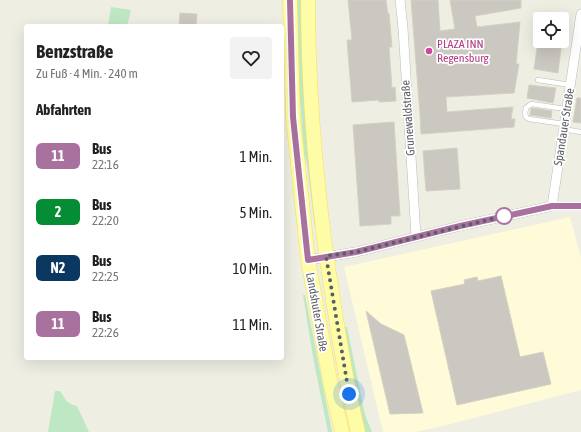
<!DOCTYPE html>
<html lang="de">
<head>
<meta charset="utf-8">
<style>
	body { margin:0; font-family:"Asap Condensed",sans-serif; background:#f2f2f2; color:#222; height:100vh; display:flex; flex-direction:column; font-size:15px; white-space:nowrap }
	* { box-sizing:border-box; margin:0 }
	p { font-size:13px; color:#767676 }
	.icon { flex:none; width:22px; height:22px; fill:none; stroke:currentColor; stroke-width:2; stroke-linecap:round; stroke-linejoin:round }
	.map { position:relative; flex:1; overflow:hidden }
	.panel { position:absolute; left:24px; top:24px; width:260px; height:336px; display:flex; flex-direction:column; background:#fff; border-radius:4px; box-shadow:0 4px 16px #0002 }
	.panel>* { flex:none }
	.badge { padding:0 8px; border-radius:6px; font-size:14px; line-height:26px }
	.fabs { position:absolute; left:533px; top:12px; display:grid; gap:8px }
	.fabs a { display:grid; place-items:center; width:36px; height:36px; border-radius:4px; background:#fff; box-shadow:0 4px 16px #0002; font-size:20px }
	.you { position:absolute; width:20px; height:20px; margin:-10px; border:3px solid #fff; border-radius:50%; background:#1a73e8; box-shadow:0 0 0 6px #1a73e833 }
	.map>.badge { position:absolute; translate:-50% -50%; box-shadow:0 0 0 2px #fff }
	h2 { padding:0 12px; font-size:15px; line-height:36px }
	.round { display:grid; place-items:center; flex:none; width:42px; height:42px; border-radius:4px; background:#f2f2f2 }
	.overview { display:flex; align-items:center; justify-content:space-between; height:68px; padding:0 12px }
	h1 { font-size:19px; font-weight:700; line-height:30px }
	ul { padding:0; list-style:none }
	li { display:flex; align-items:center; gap:12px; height:56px; padding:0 12px }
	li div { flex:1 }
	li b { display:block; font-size:15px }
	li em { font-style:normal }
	li .badge { min-width:44px; font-weight:700; text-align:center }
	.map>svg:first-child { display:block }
	.commercial { fill:#fffbd8 }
	.green { fill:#bee8c3 }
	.building { fill:#cac8c0; stroke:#d4d1c1 }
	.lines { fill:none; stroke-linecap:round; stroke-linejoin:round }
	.lane-casing { stroke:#bbbcc3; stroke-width:5.5 }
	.street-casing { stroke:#bbbcc3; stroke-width:10 }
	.primary-casing { stroke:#fbe150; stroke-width:15 }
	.lane { stroke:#fff; stroke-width:4.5 }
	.street { stroke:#fff; stroke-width:9 }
	.primary { stroke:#fffca8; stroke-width:14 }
	.line-casing { stroke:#fff; stroke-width:9 }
	.line { stroke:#a9719e; stroke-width:6 }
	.walk { stroke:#5b5e65; stroke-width:4; stroke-dasharray:0 7.2 }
	.hotel-dot { fill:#d1479c; stroke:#fff; stroke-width:1.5 }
	.stop-dot { fill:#fff; stroke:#a9719e; stroke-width:2 }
	.labels { text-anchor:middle; stroke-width:3.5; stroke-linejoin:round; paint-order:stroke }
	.hotel-label { font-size:12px; fill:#b23c85; stroke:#fff; text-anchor:start }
	.street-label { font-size:12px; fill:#5b5e65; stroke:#fff }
</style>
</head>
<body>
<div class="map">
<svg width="581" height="432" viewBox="0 0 581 432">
	<rect width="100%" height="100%" fill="#efeee3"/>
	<path class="commercial" d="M570,217L581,258V390L439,427L415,432H383L344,267Z"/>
	<g class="green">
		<path d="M296,0H301L302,57L305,104L316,228H315L307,164L304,154L298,73Z"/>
		<path d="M111,7L131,10L127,26H108Z"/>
		<path d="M303,295H305L332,432H328L313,357Z"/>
		<path d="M345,327H347L365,415L372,432H362Z"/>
		<path d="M55,391H60C66,400 67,404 77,406L89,432H48Z"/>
	</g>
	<g class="building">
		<path d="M348,0H386L388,14L389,13L392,47H389L392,88L395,87L396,101L379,102V100L352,102L347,40H352Z"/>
		<path d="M411,0H438L440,31L455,29L450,0H521V8L475,16L477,27L520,22L516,64H519L514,93L446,97L447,112L513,107L511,119H515L514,127L421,134L420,114Z"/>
		<path d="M180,13L197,14L196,26L179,25Z"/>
		<path d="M538,41H562L558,73L534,69Z"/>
		<path d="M529,85L556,88L553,103L527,98Z"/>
		<path d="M577,98H581V123L573,122Z"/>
		<path d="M532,108L552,111L551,118L530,115L531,109Z"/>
		<path d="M394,122L400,216H391V224L360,226L353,125Z"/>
		<path d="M457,148L460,189L426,191L423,151Z"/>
		<path d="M501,276L520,357L543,352L551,384L457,405L431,291L465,284L464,280L477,277L478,281Z"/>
		<path d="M366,311L381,324L404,335L423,413L390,414Z"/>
	</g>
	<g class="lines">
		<g class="lane-casing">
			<g id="lane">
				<path d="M538,80L570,85"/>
				<path d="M564,124L529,119C524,117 525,113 526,108L531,104L566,109"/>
				<path d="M563,129L581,132"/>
			</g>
		</g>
		<g class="street-casing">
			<g id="street">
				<path d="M400,0L403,28L416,236"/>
				<path d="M552,206L581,14"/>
				<path d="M308,260L356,252L460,226L552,206H581"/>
			</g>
		</g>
		<g class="primary-casing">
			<g id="primary">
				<path d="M290,0L293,117L308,260L331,386L342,432"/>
				<path d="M308,0C308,80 314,159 324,238C333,304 343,368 358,432"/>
			</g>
		</g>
		<use href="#lane" class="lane"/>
		<use href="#street" class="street"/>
		<use href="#primary" class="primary"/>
	</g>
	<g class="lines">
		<g class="line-casing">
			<path id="line" d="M290,0L293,117L308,260L356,252L460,226L552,206H581"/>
		</g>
		<use href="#line" class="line"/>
		<path class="walk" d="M349,394L326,256L356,252L504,216"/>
	</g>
	<circle class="hotel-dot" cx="429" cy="51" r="4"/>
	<circle class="stop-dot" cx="504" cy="216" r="8"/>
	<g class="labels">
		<g class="hotel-label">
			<text x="437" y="48">PLAZA INN<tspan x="437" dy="14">Regensburg</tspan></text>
		</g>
		<g class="street-label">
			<text transform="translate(408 118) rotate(-94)" y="4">Grunewaldstraße</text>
			<text transform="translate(564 127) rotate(-81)" y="4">Spandauer Straße</text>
			<text transform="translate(317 312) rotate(80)" y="4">Landshuter Straße</text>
		</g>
	</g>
</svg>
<div class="fabs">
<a><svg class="icon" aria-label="locate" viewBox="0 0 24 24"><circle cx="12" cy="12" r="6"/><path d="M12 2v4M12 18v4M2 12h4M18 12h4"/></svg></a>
</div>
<div class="you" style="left:349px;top:394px"></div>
<section class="panel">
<div class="overview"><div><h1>Benzstraße</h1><p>Zu Fuß · 4 Min. · 240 m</p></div><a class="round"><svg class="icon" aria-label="heart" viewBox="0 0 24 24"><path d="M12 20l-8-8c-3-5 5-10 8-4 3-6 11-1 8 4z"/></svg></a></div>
<h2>Abfahrten</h2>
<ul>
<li><span class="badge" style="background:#a9719e;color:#fff">11</span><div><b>Bus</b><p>22:16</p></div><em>1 Min.</em></li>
<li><span class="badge" style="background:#048d35;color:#fff">2</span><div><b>Bus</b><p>22:20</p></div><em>5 Min.</em></li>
<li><span class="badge" style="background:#0b3861;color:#fff">N2</span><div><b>Bus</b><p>22:25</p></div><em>10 Min.</em></li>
<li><span class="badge" style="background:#a9719e;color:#fff">11</span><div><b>Bus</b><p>22:26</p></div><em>11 Min.</em></li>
</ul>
</section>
</div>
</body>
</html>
